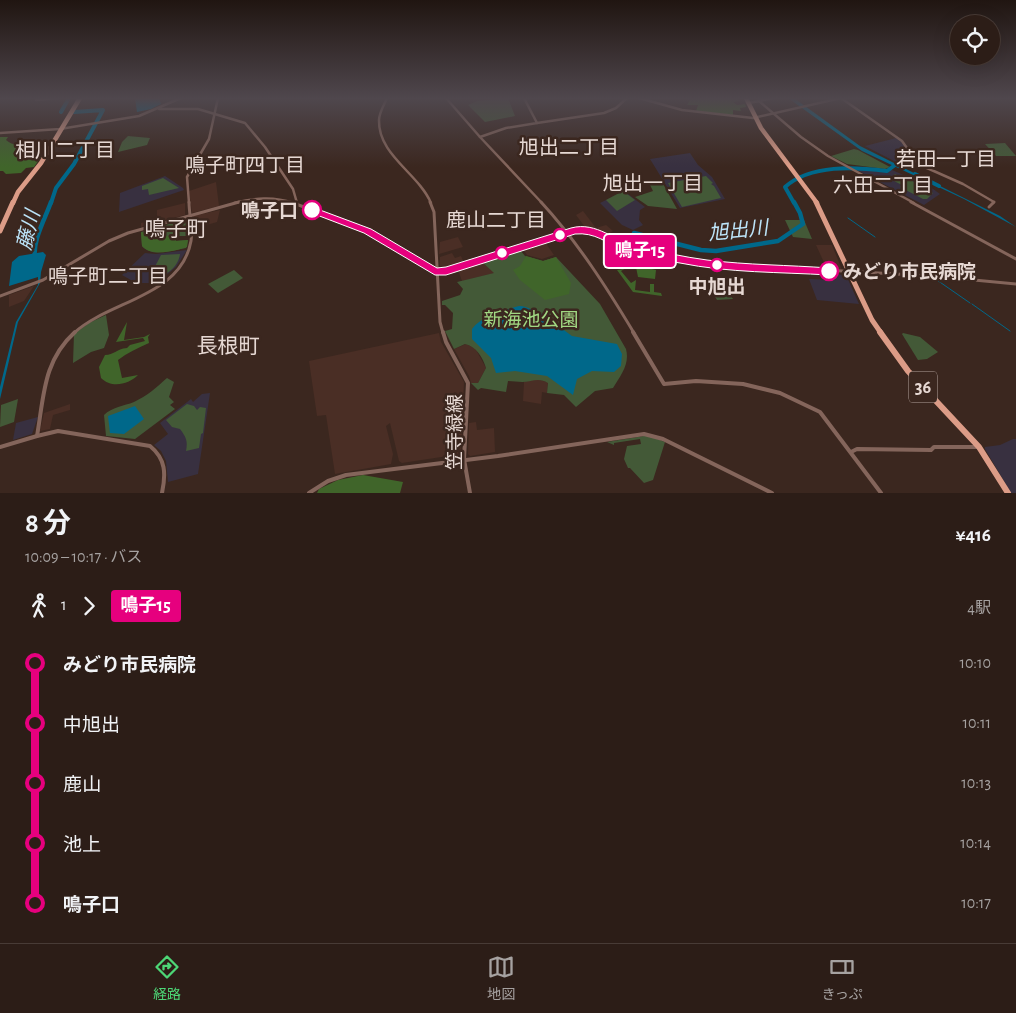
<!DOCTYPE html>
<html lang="ja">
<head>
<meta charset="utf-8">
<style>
	body { margin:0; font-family:"Alegreya Sans","Noto Sans JP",sans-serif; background:#342620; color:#f1f3f6; height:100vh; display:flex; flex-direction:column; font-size:19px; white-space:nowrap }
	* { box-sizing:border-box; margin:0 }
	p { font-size:16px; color:#a6a2a1 }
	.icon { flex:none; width:28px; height:28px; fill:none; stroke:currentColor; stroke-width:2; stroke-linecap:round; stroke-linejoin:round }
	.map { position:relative; height:493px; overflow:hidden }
	.side { display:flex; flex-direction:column; background:#2c1d17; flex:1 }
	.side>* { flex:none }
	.badge { padding:0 10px; border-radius:4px; font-size:18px; line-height:32px }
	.tools { position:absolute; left:950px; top:15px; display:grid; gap:10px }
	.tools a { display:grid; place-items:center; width:50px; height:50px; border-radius:50%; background:#2c1d17; box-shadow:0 5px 20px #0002,0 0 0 1px #483b36; font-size:25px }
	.map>.badge { position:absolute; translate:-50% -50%; box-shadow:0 0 0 2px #fff }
	.legs { display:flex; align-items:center; gap:8px; height:55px; padding:0 25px; font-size:16px }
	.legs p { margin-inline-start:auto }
	.overview { display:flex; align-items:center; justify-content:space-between; height:85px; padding:0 25px }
	h1 { font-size:28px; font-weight:700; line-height:38px }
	ul { padding:0 25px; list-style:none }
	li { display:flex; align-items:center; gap:18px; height:60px; font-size:19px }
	li i { display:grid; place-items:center; width:8px; height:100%; margin:0 6px; background:currentColor }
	li i::after { content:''; width:12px; height:12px; margin:-6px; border:4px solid; border-radius:50%; background:#2c1d17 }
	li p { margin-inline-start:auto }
	li:first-child i { background:linear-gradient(#0000 50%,currentColor 0) }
	li:last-child i { background:linear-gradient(currentColor 50%,#0000 0) }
	.tab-bar { display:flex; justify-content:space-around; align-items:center; height:70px; border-top:1px solid #483b36; background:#2c1d17; font-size:14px; color:#a6a2a1 }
	.tab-bar a { display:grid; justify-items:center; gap:2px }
	.tab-bar .current { color:#4dd676 }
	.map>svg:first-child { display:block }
	.built { fill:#4a2e25 }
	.education { fill:#383040 }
	.green { fill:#435937 }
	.forest { fill:#40652a }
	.water { fill:#00688a }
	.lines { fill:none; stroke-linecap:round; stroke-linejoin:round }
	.stream { stroke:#00688a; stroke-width:1 }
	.river-far1 { stroke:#00688a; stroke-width:4 }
	.river { stroke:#00688a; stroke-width:4.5 }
	.minor-far2 { stroke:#84655b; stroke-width:2.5 }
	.minor-far1 { stroke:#84655b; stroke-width:3 }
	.minor { stroke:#84655b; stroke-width:4 }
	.major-far2 { stroke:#dc9c87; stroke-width:4.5 }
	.major-far1 { stroke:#dc9c87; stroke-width:5 }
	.major { stroke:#dc9c87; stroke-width:6 }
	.line-1 { fill:#e6007e; stroke:#fff }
	.stop-1-dot { fill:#fff; stroke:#e6007e; stroke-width:2.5 }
	.labels { text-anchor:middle; stroke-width:5; stroke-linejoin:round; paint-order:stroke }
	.shield { fill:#3b271f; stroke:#b3a39d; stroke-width:1 }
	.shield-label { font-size:18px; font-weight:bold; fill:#e6d8d3 }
	.stop-label { font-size:19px; font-weight:bold; fill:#e6d8d3; stroke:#3b271f; text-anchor:end }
	.park-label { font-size:19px; fill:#a1d883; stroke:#3b271f }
	.street-label { font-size:19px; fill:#e6d8d3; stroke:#3b271f }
	.neighbourhood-label { font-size:20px; fill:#e6d8d3; stroke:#3b271f }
	.water-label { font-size:20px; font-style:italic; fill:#bce4f9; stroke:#3b271f }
	.quarter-label { font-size:21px; fill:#e6d8d3; stroke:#3b271f }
</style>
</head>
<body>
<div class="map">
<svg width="1016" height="493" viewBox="0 0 1016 493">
	<rect width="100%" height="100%" fill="#3b271f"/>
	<g class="built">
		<path d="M216,182L219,206L192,213L189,191Z"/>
		<path d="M185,203V215L141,227V223L157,219V210Z"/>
		<path d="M220,210L217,222L193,229V216Z"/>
		<path d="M583,211L596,228L606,225L613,231L607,235L585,227L576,215Z"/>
		<path d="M458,237L463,247L439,254L440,242Z"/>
		<path d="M545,242L554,255L542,259L527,255L523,249Z"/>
		<path d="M816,245H832L842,270L827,269Z"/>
		<path d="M452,253L455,258L461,256L464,263L446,269L440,266V257Z"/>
		<path d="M482,262L495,273L462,281L458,270Z"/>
		<path d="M942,263L970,266L976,278L942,274L936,269Z"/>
		<path d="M34,286L24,301L9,307V295Z"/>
		<path d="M439,333L441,342L464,382L461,454L402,463L399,461L390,423L386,426L393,454L391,464L335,474L326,415L317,416L309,361Z"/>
		<path d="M466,344L475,348L486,368L478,383H471L469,376L454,349Z"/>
		<path d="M535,379L548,382L547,393L542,392L541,404L523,401L524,382Z"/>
		<path d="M70,404V410L53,415L50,429L40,431L44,413Z"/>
		<path d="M476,422L477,430L494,428L495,452L470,456L468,454L469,423Z"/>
	</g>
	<g class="education">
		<path d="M896,138L901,141L911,158L896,162L865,146Z"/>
		<path d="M690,153L698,165L712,177L725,199L680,208L650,159Z"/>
		<path d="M851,167L886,171L892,170L929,186L940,194L924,205Z"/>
		<path d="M165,176L183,188L184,190L119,212L120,193Z"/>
		<path d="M624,191L645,207L640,210L639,220L643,225L633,230L622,225L600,203Z"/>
		<path d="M187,250L176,267L157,283H136L122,275L145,253L156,254Z"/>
		<path d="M830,274L846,275L859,304L817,300L809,279L832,280Z"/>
		<path d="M210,393L198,474L168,482L166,461L161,451L154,445L168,434L160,423L191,399L193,402L202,394Z"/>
		<path d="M38,417L32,434L13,440L16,423Z"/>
		<path d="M1013,439H1016V493H1011L985,449V447L1000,445Z"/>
	</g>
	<g class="green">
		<path d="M508,98L515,116L485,122L468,105L477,101Z"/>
		<path d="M128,136L150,138L147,145L118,152L122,142Z"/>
		<path d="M1005,143L1016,156H996L985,144Z"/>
		<path d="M854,149L858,150L890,167L885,169L847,164L831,156Z"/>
		<path d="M895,174L905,179L907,178L933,193L927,199H923L900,187L902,185L890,179Z"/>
		<path d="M706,176L713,183L711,184L714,186L721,198L682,207L668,183Z"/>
		<path d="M163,178L179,188L149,195L148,189L142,190V186Z"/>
		<path d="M662,182L677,209L648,206L635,197L653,191L649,183Z"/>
		<path d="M623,191L635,200L617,211L606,200Z"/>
		<path d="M187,219L188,236H178L175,241L188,240L186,248C173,250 152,258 142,246L141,232Z"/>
		<path d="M785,220H804L812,239L793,237Z"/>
		<path d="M520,250L525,256L543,261L556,257L600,304L626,349C630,364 621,375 613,388L595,391L576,407L564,395L547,393L548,383C538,377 532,382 522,382C518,382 513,381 508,381L506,392L481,388L478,390L471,383H478L486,368C483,358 476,346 465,344L454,349L445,331L452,329L453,313L445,305H442V301L460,295L463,289L457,282L494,273L482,262Z"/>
		<path d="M180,254C178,269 163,278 149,278L161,255Z"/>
		<path d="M234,270L243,278L218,293L208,284Z"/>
		<path d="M706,281L723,285L733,299L717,300Z"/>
		<path d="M106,315L109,335L104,348L91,352L73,363L74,334L89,323Z"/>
		<path d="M903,333L920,337L938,352L927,359L918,360L902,334Z"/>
		<path d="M167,378L174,382L169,397L174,402L170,405L175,409L135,439L106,436L104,415C112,407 124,406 134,402C147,396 157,387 167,378Z"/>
		<path d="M18,399L14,422L0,427L1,405Z"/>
		<path d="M187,404L194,406L197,410L200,407L206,408L203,433L201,434L199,448L186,451C188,441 186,437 180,429L172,427L166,420Z"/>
		<path d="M644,436H650L665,442L653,480L644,483L630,468H628L624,459L627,446L641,444L640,439L614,443V445L607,442Z"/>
	</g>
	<g class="forest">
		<path d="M691,98H735L740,101L733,102L737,105L745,104L746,107L740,108L741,111L733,110V115L696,111L698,105H687Z"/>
		<path d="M0,137H8L6,140C12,145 21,146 28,151L17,158L34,151L31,158L41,157L34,167L26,168L21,173L6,174L3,171H0Z"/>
		<path d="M141,232L157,236H177L176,241L188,240L187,247C175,251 152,257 142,246Z"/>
		<path d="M526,256L543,261L556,257L571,283L569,294L545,300L520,280L513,270L520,266Z"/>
		<path d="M623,262L656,270L655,279L638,277L636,267H628L621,271L631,283L636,280L635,290L650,292V284H654V292L661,293L662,296L633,292L617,270L624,269Z"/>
		<path d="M127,322L124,340L144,337L150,334L148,337L149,343C138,348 127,353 118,360L122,378L138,375C129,384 112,389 101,378L99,367L105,355C114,355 116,349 127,348L130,345L145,341L143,338L116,342Z"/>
		<path d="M363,475L403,482L400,493H317L319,489L338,480Z"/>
	</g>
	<g class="water">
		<path d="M135,98H159L161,104L151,109L137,112Z"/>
		<path d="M788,98H794L860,146L1000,216L1016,227L964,199L862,151Z"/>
		<path d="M43,252L46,255L41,272L40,283L18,322L0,399V387L16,322L38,285V277L9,286L12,262L19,256Z"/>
		<path d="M519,306C529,306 533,312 542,314L572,336L617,344L622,354L621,366L614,372L592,371L577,379L573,395L547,376L515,371L496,373L491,358L472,339V329C482,315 503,311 519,306Z"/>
		<path d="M135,406L144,419L124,434L110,433L108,416Z"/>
	</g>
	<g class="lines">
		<g class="stream">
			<path d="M848,218L875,237"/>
			<path d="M934,278L970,303"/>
			<path d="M972,304L1010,331"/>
		</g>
		<g class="river-far1">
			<path d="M61,112L69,98"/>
			<path d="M915,174L939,186"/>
			<path d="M51,203L56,188L74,164L103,110L74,112"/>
			<path d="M794,203L785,187C811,164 855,167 887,171L895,165"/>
		</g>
		<g class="river">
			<path d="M634,233L701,250L716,251L778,241L803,224L800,213L794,202"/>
			<path d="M35,259C32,241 45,219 51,202"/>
		</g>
		<g class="minor-far2">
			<path d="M387,98C384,105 379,113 379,120C378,155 418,173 431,203"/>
			<path d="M446,98L480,137L506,128L537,123L524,98"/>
			<path d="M639,98L682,110L753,118L841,98"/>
			<path d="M841,98L902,141L918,164L963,184L994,202L993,203"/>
			<path d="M36,100L59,98"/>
			<path d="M759,101L801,137L828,156L914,203"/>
			<path d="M749,103L773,98"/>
			<path d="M159,109H198L245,123L265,147L293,189L297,203"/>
			<path d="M537,123L604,113L616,108L627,98"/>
			<path d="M0,133L60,129L139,116L181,98"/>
			<path d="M480,137L542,203"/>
			<path d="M189,203L187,177L209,139L218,98"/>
			<path d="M234,203C255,198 273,196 293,203"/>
		</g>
		<g class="minor-far1">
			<path d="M290,202L355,225L435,272L446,271L574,231H593L628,248L702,263L932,276L1016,284"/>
			<path d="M296,202L297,204"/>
			<path d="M430,202L434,212L440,322L443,333"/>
			<path d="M541,202C577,241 607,288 634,333"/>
			<path d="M911,202L1016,259"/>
			<path d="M989,207L994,202"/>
			<path d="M0,296L43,280L109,241L128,233L239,202"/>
			<path d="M74,333C110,300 181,297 191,241C193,229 189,214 189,202"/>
		</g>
		<g class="minor">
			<path d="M443,332L446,342L468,383L464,459L470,493"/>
			<path d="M633,332L664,384L696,381L743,384L780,393L820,412L881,493"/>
			<path d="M37,436L58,431L150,446C166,459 166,474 162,493"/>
			<path d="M0,447L37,436C44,396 43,361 75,332"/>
			<path d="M851,452L857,449L931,450L934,447H978"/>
			<path d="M309,493L328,481L346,475L498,456L644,434L663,439L772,493"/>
		</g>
		<g class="major-far2">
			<path d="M746,98L761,128L817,203"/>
			<path d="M13,203L18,192L41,163L80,98"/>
		</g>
		<g class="major-far1">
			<path d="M816,202L872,320L881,333"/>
			<path d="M0,231L13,202"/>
		</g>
		<path class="major" d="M880,332L908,371L979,447L1008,493"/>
	</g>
	<linearGradient id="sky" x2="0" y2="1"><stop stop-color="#201511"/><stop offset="0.59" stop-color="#4f474d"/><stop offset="1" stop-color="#4f474d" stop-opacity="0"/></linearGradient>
	<rect width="1016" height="167" fill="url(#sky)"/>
	<path class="line-1" d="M312,207L371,229L437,268L446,267L571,228C597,221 615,242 639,247C662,252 684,257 707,260C747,265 789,265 829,268L834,271L829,275C780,272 729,273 680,263C663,260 641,258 624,251C607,243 595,232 575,234L446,275H435L364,233L309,212L308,210Z"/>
	<g class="stop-1-dot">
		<circle cx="312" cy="210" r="9"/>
		<circle cx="560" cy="235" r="6"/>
		<circle cx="502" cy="253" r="6"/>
		<circle cx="717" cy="265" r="6"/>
		<circle cx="829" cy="271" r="9"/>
	</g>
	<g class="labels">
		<rect class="shield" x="909" y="371.5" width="28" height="31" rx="4"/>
		<g class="shield-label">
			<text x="923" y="393">36</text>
		</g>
		<g class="stop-label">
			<text x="298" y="217">鳴子口</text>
			<text x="843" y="278" text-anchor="start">みどり市民病院</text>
			<text x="717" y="293" text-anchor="middle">中旭出</text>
		</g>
		<g class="park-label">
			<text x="531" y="326">新海池公園</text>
		</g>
		<g class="street-label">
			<text transform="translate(454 432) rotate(-90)" y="7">笠寺緑線</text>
		</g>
		<g class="neighbourhood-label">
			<text x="569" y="154">旭出二丁目</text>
			<text x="65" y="157">相川二丁目</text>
			<text x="946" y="166">若田一丁目</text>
			<text x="245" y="172">鳴子町四丁目</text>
			<text x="653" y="190">旭出一丁目</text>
			<text x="883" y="192">六田二丁目</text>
			<text x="496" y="227">鹿山二丁目</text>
			<text x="108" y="283">鳴子町二丁目</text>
		</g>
		<g class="water-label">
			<text transform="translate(28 230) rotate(-76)" y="7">藤川</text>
			<text transform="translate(738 230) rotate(-6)" y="7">旭出川</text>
		</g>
		<g class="quarter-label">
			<text x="176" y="236">鳴子町</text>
			<text x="228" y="353">長根町</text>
		</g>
	</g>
</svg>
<div class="tools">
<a><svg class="icon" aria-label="locate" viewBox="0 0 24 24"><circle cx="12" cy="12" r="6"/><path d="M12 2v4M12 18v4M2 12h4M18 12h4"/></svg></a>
</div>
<b class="badge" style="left:640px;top:251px;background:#e6007e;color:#fff">鳴子15</b>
</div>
<section class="side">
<div class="overview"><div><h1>8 分</h1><p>10:09 – 10:17 · バス</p></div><b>¥416</b></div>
<div class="legs"><svg class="icon" aria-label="walk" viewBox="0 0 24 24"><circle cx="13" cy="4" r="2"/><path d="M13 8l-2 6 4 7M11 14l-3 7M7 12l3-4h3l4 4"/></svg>1<svg class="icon" aria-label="forward" viewBox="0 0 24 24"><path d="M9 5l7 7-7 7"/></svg><b class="badge" style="background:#e6007e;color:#fff">鳴子15</b><p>4駅</p></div>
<ul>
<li><i style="color:#e6007e"></i><b>みどり市民病院</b><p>10:10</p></li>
<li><i style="color:#e6007e"></i><span>中旭出</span><p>10:11</p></li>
<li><i style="color:#e6007e"></i><span>鹿山</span><p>10:13</p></li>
<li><i style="color:#e6007e"></i><span>池上</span><p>10:14</p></li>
<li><i style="color:#e6007e"></i><b>鳴子口</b><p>10:17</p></li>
</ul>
</section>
<nav class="tab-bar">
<a class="current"><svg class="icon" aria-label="directions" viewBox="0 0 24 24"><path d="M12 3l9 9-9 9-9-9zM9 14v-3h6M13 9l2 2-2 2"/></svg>経路</a>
<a><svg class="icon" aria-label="map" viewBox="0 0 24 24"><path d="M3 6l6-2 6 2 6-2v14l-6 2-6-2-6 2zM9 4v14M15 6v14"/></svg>地図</a>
<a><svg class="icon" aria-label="tickets" viewBox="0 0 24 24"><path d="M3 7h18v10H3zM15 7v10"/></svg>きっぷ</a>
</nav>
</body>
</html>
